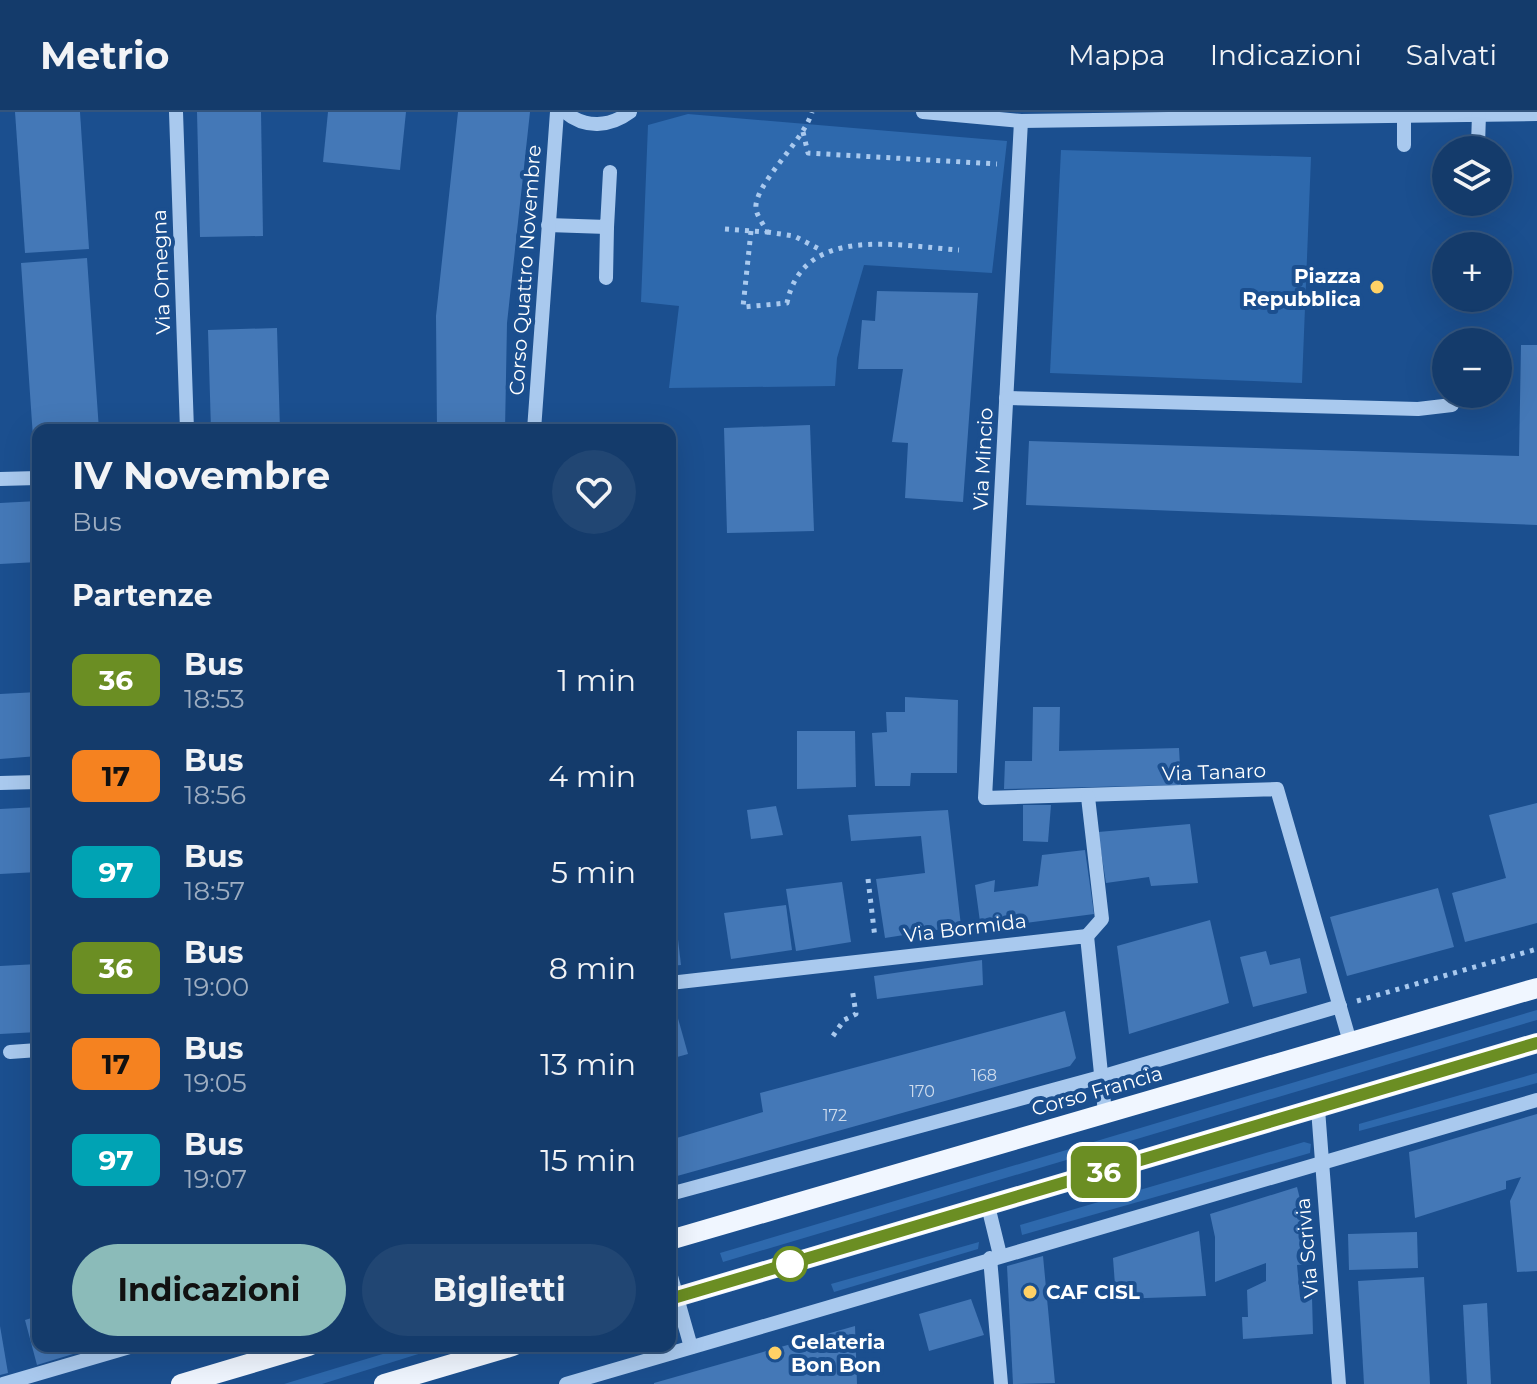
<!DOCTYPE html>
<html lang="it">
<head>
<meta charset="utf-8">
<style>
	body { margin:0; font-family:Montserrat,sans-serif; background:#214673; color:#f1f3f6; height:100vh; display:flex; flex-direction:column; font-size:30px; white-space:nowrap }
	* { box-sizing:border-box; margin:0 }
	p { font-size:26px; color:#9dadc1 }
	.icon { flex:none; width:44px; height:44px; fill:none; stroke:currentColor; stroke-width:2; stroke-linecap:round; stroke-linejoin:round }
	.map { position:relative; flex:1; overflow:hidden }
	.details { position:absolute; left:32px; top:312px; width:644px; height:928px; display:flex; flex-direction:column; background:#143b6b; border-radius:16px; box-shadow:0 8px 32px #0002,0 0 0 2px #33557e }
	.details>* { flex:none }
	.badge { padding:0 16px; border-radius:12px; font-size:28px; line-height:52px }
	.controls { position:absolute; left:1432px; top:24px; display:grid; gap:16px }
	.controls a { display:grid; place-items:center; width:80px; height:80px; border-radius:50%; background:#143b6b; box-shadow:0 8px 32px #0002,0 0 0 2px #33557e; font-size:40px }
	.map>.badge { position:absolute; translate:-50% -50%; box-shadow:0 0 0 4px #fff }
	h2 { padding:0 40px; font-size:30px; line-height:72px }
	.round { display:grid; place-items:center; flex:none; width:84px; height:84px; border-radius:42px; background:#214673 }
	.head { display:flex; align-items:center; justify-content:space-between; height:136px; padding:0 40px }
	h1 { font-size:38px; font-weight:700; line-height:60px }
	.cta { display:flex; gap:16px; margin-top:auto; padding:16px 40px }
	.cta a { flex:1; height:92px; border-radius:48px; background:#8bbbb9; color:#111; font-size:32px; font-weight:700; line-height:92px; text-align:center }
	.cta a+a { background:#214673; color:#f1f3f6 }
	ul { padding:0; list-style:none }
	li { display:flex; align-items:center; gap:24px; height:96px; padding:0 40px }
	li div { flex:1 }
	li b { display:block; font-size:30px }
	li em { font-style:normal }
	li .badge { min-width:88px; font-weight:700; text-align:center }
	header { display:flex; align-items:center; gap:48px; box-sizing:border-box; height:112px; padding:0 40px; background:#143b6b; border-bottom:2px solid #33557e }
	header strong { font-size:38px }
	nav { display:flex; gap:44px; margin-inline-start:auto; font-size:28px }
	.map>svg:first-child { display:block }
	.green { fill:#2e69ad }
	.building { fill:#4478b7 }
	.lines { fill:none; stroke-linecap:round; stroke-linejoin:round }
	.path { stroke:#a9c9ee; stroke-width:5; stroke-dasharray:4 6; stroke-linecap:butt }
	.minor { stroke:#a9c9ee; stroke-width:14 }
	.major { stroke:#f0f6ff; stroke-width:20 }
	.line-casing { stroke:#fff; stroke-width:18 }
	.line { stroke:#6b8e23; stroke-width:12 }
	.poi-dot { fill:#ffd166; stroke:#1b4f8f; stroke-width:3 }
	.stop-dot { fill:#fff; stroke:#6b8e23; stroke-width:4 }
	.labels { text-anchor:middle; stroke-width:8; stroke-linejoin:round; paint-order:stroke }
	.number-label { font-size:16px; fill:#d0dded }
	.street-label { font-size:20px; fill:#fff; stroke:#1b4f8f }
	.poi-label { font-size:20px; font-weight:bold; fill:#fff; stroke:#1b4f8f; text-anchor:start }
</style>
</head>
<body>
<header>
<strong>Metrio</strong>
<nav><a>Mappa</a><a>Indicazioni</a><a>Salvati</a></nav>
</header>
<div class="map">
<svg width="1537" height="1272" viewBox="0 0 1537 1272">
	<rect width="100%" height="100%" fill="#1b4f8f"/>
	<g class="green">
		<path d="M688,2L1007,29L992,161L864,153L837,246L835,274L669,276L679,194L641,190L648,13Z"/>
		<path d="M1061,38L1311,45L1302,271L1050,261Z"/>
		<path d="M1537,898V908L723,1150L720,1141Z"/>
		<path d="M1537,961V971L1359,1019V1012Z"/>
		<path d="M1304,1030L1311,1032L1310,1041L1022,1123L1020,1113Z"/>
		<path d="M979,1130L978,1137L834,1180L831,1172Z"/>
		<path d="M409,1234H444L322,1272H284Z"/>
	</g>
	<g class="building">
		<path d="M15,0H80L89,137L25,141Z"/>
		<path d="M197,0H261L263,124L200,125Z"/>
		<path d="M328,0H406L400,58L323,50Z"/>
		<path d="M458,0H530L507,211L505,318H437L436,204Z"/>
		<path d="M87,146L99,318H38V340H34L21,151Z"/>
		<path d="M877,179L978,181L963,390L905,386L908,331L892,330L903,257H858L862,208L875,209Z"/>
		<path d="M277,216L280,318H211L208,218Z"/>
		<path d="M1521,233H1537V413L1026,393L1029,329L1519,344Z"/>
		<path d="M810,313L814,419L727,421L724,316Z"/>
		<path d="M38,389V450L0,452V391Z"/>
		<path d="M38,580V644L0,647V582Z"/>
		<path d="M905,585L958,588L957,661H911L910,674H875L872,621L887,620L886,600H905Z"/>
		<path d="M1033,595H1060L1059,639L1179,636L1181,673L1004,677L1005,649H1032Z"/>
		<path d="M797,619H855L856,675L797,677Z"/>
		<path d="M1537,691V811L1465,830L1452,781L1506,766L1489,703Z"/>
		<path d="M1023,693H1051L1048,730L1023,729Z"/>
		<path d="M776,694L783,723L751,727L747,698Z"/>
		<path d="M38,695V760L0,762V697Z"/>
		<path d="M948,698L961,814L885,826L876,767L925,761L921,724L851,729L848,703Z"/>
		<path d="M1190,712L1198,771L1151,774L1149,765L1106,771L1098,720Z"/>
		<path d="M1085,738L1094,802L981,817L975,773L995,768L994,780L1038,774L1042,743Z"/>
		<path d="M842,770L851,830L796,839L786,777Z"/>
		<path d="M1438,776L1454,835L1347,864L1330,805Z"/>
		<path d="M673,785L681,853L670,854V786Z"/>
		<path d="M786,793L792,838L731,847L724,801Z"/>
		<path d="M1210,808L1229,891L1129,922L1117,834Z"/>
		<path d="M1266,839L1270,853L1300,846L1307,881L1253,895L1240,845Z"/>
		<path d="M982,848L983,873L877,887L874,864Z"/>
		<path d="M38,852V920L0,922V854Z"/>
		<path d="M670,878L688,942L670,947Z"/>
		<path d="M1065,899L1076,946L1070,954L670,1066V1028L763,1000L760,981Z"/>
		<path d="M1537,1002V1159L1517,1160L1510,1089L1521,1065L1506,1069V1077L1415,1106L1409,1040Z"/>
		<path d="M1297,1075L1310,1127L1309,1152L1297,1153L1300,1185H1312L1313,1222L1243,1227L1242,1205H1248L1247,1178L1266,1169V1151L1215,1170V1125L1210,1102Z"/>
		<path d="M1199,1119L1206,1184L1116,1187L1113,1146Z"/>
		<path d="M1417,1120L1418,1156L1349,1158L1348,1122Z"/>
		<path d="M1043,1144L1055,1271L1013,1272L1007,1154Z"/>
		<path d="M1424,1165L1430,1272H1364L1358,1169Z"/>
		<path d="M971,1187L984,1223L929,1239L919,1202Z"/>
		<path d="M1487,1191L1491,1272H1467L1463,1193Z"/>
		<path d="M38,1204V1234L96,1235L37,1253L25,1208Z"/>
		<path d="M0,1214L8,1261L0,1263Z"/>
		<path d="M855,1214L857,1272H654V1271Z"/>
	</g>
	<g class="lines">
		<g class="path">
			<path d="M803,20L808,41L997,52"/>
			<path d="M725,117L767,120C764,113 757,104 756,97C753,73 804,29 812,0"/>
			<path d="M751,119L743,195L787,191C803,112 899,134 959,138"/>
			<path d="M767,120L794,124L823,139"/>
			<path d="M868,767L875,826"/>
			<path d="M1357,889L1537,837"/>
			<path d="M833,924L844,908L856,902L852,876"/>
		</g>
		<g class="minor">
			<path d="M176,0L187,318"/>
			<path d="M565,0C585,17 610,15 630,0"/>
			<path d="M923,0L1021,9L1537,2"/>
			<path d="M1021,9L985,686L1277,677L1350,930"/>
			<path d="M1404,33V4"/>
			<path d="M1478,33L1479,2"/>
			<path d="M548,113L607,115L610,60"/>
			<path d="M606,166L607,115"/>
			<path d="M1006,286L1418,297L1452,293"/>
			<path d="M534,318L557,0"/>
			<path d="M0,367L38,366"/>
			<path d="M0,671L38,670"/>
			<path d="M1087,824L1102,807L1088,685"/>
			<path d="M670,871L1087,824L1105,1001"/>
			<path d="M10,940L38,938"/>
			<path d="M1318,997L1339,1272"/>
			<path d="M670,1082L1104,964L1340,894"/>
			<path d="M988,1094L1000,1143"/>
			<path d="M990,1146L1001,1272"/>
			<path d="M670,1161L691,1235"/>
			<path d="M3,1272L133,1234"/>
			<path d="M566,1272L1537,988"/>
		</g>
		<g class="major">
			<path d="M670,1128L1537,876"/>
			<path d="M670,1187L1537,931"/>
			<path d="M181,1272L309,1234"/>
			<path d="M384,1272L513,1234"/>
		</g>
	</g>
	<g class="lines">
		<g class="line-casing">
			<path id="line" d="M670,1187L1537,931"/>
		</g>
		<use href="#line" class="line"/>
	</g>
	<g class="poi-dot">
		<circle cx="1377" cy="175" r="8"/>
		<circle cx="1030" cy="1180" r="8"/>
		<circle cx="775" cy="1241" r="8"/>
	</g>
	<circle class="stop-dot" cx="790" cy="1152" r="16"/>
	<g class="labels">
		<g class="number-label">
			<text x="984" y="969">168</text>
			<text x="922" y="985">170</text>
			<text x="835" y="1009">172</text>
		</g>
		<g class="street-label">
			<text transform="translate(525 158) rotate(-86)" y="7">Corso Quattro Novembre</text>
			<text transform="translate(161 160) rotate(-92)" y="7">Via Omegna</text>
			<text transform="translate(983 347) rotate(-87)" y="7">Via Mincio</text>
			<text transform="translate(1214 660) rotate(-2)" y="7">Via Tanaro</text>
			<text transform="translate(965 816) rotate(-7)" y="7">Via Bormida</text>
			<text transform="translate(1097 979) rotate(-16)" y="7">Corso Francia</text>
			<text transform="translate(1307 1136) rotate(-95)" y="7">Via Scrivia</text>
		</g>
		<g class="poi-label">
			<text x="1361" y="171" text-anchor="end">Piazza<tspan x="1361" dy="23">Repubblica</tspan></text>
			<text x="1046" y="1187">CAF CISL</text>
			<text x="791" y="1237">Gelateria<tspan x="791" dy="23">Bon Bon</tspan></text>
		</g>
	</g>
</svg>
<div class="controls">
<a><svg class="icon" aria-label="layers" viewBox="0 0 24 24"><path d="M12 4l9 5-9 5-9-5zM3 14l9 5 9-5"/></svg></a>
<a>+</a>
<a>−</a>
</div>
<b class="badge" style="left:1104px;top:1060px;background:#6b8e23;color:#fff">36</b>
<section class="details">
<div class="head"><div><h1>IV Novembre</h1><p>Bus</p></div><a class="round"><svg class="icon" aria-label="heart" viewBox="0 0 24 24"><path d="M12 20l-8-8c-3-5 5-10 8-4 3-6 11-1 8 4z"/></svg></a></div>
<h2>Partenze</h2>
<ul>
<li><span class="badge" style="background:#6b8e23;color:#fff">36</span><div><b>Bus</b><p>18:53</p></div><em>1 min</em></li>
<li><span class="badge" style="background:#f58220;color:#111">17</span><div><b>Bus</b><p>18:56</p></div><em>4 min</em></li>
<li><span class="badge" style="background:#00a3b4;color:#fff">97</span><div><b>Bus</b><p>18:57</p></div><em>5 min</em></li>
<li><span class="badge" style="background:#6b8e23;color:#fff">36</span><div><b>Bus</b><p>19:00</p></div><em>8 min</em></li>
<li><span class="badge" style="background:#f58220;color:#111">17</span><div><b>Bus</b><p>19:05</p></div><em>13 min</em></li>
<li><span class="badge" style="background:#00a3b4;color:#fff">97</span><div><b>Bus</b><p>19:07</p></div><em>15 min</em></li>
</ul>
<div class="cta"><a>Indicazioni</a><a>Biglietti</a></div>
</section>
</div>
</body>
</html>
